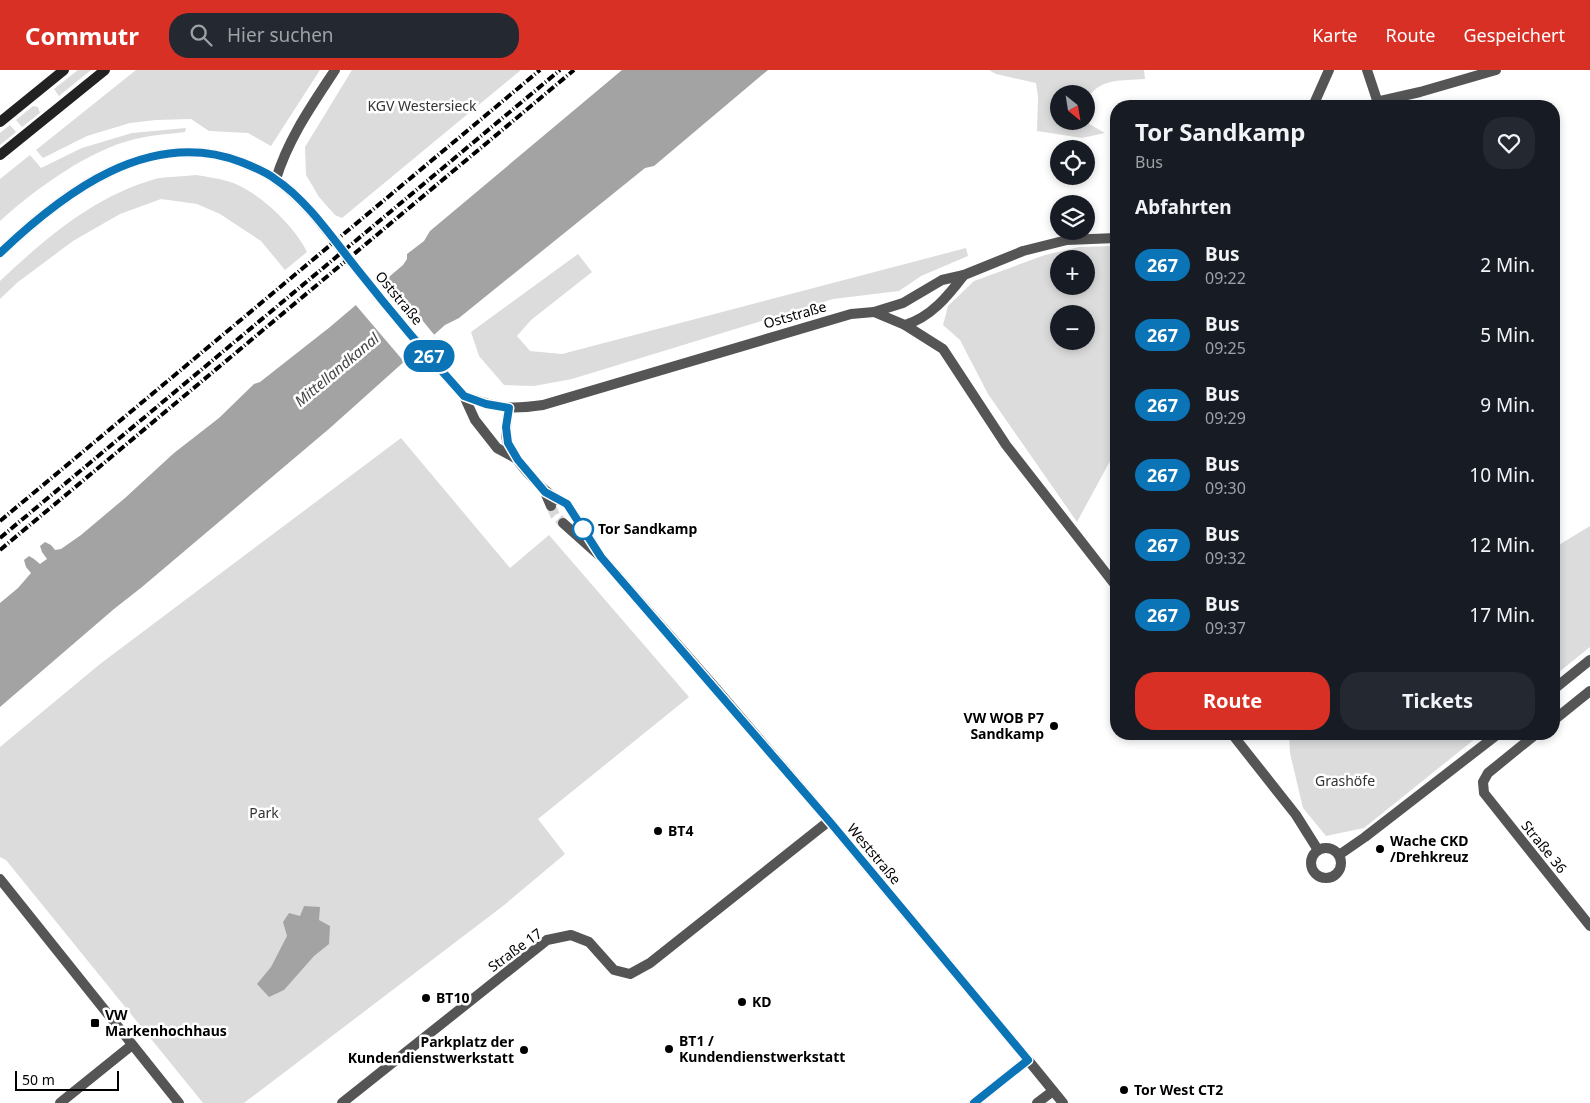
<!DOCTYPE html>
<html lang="de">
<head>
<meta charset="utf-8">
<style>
	body { margin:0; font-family:"Noto Sans",sans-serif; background:#242831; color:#f1f3f6; height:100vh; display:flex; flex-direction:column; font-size:19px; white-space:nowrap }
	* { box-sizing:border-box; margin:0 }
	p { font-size:16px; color:#9ea1a6 }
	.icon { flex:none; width:28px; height:28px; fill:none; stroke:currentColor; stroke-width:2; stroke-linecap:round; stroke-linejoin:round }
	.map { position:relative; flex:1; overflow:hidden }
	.panel { position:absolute; left:1110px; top:30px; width:450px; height:640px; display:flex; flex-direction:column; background:#171b24; border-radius:20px; box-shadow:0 2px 8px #0003 }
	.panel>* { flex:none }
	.badge { padding:0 10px; border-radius:16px; font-size:18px; line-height:32px }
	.needle { width:32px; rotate:150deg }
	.tools { position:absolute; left:1050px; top:15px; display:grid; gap:10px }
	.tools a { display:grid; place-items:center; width:45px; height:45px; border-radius:50%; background:#171b24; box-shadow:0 2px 8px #0003; font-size:25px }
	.scale { position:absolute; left:15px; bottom:12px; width:104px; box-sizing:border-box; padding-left:5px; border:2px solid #000; border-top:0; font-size:14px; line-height:18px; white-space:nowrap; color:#000; -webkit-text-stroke:4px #fff; paint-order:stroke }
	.map>.badge { position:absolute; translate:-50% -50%; box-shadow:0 0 0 2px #fff }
	h2 { padding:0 25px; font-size:19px; line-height:45px }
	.round { display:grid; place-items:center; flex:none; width:52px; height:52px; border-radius:20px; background:#242831 }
	.headline { display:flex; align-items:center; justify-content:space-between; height:85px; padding:0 25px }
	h1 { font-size:24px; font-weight:700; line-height:38px }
	.button { display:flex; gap:10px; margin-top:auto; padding:10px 25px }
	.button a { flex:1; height:58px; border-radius:20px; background:#d93025; color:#fff; font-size:20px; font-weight:700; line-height:58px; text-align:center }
	.button a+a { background:#242831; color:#f1f3f6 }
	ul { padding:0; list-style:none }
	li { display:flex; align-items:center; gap:15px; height:70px; padding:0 25px }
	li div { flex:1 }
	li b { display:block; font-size:19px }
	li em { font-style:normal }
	li .badge { min-width:55px; font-weight:700; text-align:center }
	header { display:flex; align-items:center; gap:30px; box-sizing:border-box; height:70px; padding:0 25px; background:#d93025; color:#fff }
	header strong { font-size:24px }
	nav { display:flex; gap:28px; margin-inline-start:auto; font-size:18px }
	.search { width:350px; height:45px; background:#242831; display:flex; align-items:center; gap:12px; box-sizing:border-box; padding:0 18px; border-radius:20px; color:#9ea1a6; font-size:19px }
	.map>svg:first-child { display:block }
	.green { fill:#dcdcdc; fill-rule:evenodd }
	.water { fill:#a3a3a3 }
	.pier { fill:#fff }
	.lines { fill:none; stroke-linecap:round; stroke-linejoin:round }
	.minor-tunnel { stroke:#d9d9d9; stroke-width:10; stroke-dasharray:10 5; stroke-linecap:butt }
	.minor { stroke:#555; stroke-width:10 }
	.tertiary { stroke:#555; stroke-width:10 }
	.secondary { stroke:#222; stroke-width:10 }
	.rail { stroke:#000; stroke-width:4; stroke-dasharray:8 2.5 1 2.5; stroke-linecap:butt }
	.line-casing { stroke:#fff; stroke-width:11 }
	.line { stroke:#0b74b7; stroke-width:8 }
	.stop-dot { fill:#fff; stroke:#0b74b7; stroke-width:2.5 }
	.poi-dot { fill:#000; stroke:#fff; stroke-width:2 }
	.labels { text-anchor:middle; stroke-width:5; stroke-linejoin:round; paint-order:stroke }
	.park-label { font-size:14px; fill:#333; stroke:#fff }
	.street-label { font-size:14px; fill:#000; stroke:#fff }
	.stop-label { font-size:14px; font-weight:bold; fill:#000; stroke:#fff; text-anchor:start }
	.poi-label { font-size:14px; font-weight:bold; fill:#000; stroke:#fff; text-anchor:start }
	.water-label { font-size:15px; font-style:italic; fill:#444; stroke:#fff }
</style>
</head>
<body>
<header>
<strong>Commutr</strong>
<div class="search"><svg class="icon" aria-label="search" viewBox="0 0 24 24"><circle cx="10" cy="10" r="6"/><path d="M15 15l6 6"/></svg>Hier suchen</div>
<nav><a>Karte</a><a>Route</a><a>Gespeichert</a></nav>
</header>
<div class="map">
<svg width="1590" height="1033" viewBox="0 0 1590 1033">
	<rect width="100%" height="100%" fill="#fff"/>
	<g class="green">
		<path d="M78,0H91L59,26L54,19Z"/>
		<path d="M136,0H320L271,76L248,63L209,61L191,49L156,50L130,53L87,66L43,88L36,80Z"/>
		<path d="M352,0H521L342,148L335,145L319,127L306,105L305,77Z"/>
		<path d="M989,0H1144L1145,9C1122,11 1099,7 1086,31V24H1059V51H1084L1105,63L1082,68L1037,61L1038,27L1036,13L996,4Z"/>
		<path d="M33,36L38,37L40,43L22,57L16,50Z"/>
		<path d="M10,55L16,62L0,75V63Z"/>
		<path d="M186,58L185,62C169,64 152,65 135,69C89,80 35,119 0,151V109L30,85L41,98L82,78L132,63Z"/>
		<path d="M196,105C207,107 217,108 227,111C255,118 295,156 307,182L285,200L261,171L220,144L197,134L161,129L120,144L73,171L18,212L0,229V211C46,168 93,127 155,109C167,106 183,107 196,105Z"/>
		<path d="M1116,176V380L1077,452L988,324L960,270L943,255L948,236L974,211L1045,185L1079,177ZM1059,189H1086V216H1059ZM1059,244H1086V271H1059Z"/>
		<path d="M966,178L968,186L921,206L899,221L833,229L572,309L534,316L504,315L479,286L471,262L578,184L592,202L531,250L517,266L530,281L562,284Z"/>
		<path d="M401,368L510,498L549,465L689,627L538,749L565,784L503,836L244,1033H203L6,790L0,787V677L100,594Z"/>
		<path d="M1590,456V577L1554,606V478Z"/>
		<path d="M1289,664H1481L1364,758L1326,766L1303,738L1290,683Z"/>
	</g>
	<g class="water">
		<path d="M622,0H768L654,96L645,98L459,248L445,255L330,358L142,517L114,539L0,637V533L18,518L31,503L26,497L24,490L29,486L34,489L40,494L47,489L42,482L40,476L45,472L51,475L55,480L61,479L81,465L125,428L174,383L219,348L254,314L260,312L330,257L403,195L407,189V184L424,171L430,161Z"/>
		<path d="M304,836L320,837L319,850L330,856L329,874L314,886L284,920L269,927L257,914L271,897L287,866L283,852L289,843L300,846Z"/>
	</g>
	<path class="pier" d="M386,206L436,267L406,294L354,233Z"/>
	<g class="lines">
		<g class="minor-tunnel">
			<path d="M558,430L567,434L575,446"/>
			<path d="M551,436L555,445L563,453"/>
		</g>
		<g class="minor">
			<path d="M1367,0L1379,36"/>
			<path d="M1376,32L1420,22L1496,0"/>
			<path d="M905,255L943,279L1006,375L1116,516"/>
			<path d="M464,326L475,350L497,378L517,389"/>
			<path d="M509,338C507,350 504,363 508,374C517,394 540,418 558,430"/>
			<path d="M545,422L551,436"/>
			<path d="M575,446L594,476"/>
			<path d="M563,453L601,487L713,615L829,751L1028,990"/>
			<path d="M1554,619L1590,590"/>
			<path d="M1554,650L1590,621"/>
			<path d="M1232,664L1296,745L1318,780"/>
			<path d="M1536,664L1488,703L1483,712L1484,723L1590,856"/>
			<circle cx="1326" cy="793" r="15"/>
			<path d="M1339,785L1365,767L1498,664"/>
			<path d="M0,809L179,1033"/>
			<path d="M60,1033L132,975"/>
			<path d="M342,1033L547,870L571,865L589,872L614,900L630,904L650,893L829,751"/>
		</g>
		<g class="tertiary">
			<path d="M1313,36L1329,0"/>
			<path d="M276,109C288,69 312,35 335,0"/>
			<path d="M0,183C63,123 149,57 241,92C253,97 265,101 275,109C306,130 329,164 352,193C388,238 425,283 464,326C497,338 508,340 543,335L851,244L874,242L903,233L942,210L964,205L1023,181L1067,170L1116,168"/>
			<path d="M874,242L905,255C931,247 948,226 964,205"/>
			<path d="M974,1033L1028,990L1063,1033"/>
			<path d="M1037,1033L1053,1021"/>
		</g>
		<g class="secondary">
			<path d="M0,52L64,0"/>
			<path d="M0,85L105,0"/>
		</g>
		<g class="rail">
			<path d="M0,451L540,0"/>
			<path d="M0,468L560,0"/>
			<path d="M0,480L574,0"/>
		</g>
	</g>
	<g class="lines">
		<g class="line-casing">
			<path id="line" d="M0,183C63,123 149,57 241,92C253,97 265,101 275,109C307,130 333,169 357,199C391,242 427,285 464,326L486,334L509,338L506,357L508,373L518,390L545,422L567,434L601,487L830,752L1028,990L974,1033"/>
		</g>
		<use href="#line" class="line"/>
	</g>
	<circle class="stop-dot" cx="583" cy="459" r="10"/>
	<g class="poi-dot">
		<circle cx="1054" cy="656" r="5"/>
		<circle cx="658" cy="761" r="5"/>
		<circle cx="1380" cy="779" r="5"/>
		<circle cx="426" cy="928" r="5"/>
		<circle cx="742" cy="932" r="5"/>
		<rect x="90" y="948" width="10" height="10" rx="2.5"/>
		<circle cx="669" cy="979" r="5"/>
		<circle cx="524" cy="980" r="5"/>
		<circle cx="1124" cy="1020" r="5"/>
	</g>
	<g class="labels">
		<g class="park-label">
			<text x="422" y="41">KGV Westersieck</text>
			<text x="1345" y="716">Grashöfe</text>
			<text x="264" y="748">Park</text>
		</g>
		<g class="street-label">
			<text transform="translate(399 228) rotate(50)" y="5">Oststraße</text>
			<text transform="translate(795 245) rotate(-16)" y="5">Oststraße</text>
			<text transform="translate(1544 777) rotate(51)" y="5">Straße 36</text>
			<text transform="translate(874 784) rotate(50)" y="5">Weststraße</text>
			<text transform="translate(515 880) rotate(-36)" y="5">Straße 17</text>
		</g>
		<g class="stop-label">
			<text x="598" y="464">Tor Sandkamp</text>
		</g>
		<g class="poi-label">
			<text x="1044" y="653" text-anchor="end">VW WOB P7<tspan x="1044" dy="16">Sandkamp</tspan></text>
			<text x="668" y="766">BT4</text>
			<text x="1390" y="776">Wache CKD<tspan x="1390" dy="16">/Drehkreuz</tspan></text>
			<text x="436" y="933">BT10</text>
			<text x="752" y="937">KD</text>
			<text x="105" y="950">VW<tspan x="105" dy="16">Markenhochhaus</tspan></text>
			<text x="679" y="976">BT1 /<tspan x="679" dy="16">Kundendienstwerkstatt</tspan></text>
			<text x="514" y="977" text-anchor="end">Parkplatz der<tspan x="514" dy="16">Kundendienstwerkstatt</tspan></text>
			<text x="1134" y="1025">Tor West CT2</text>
		</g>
		<g class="water-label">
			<text transform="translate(337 300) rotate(-40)" y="5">Mittellandkanal</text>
		</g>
	</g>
</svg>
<div class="tools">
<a><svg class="needle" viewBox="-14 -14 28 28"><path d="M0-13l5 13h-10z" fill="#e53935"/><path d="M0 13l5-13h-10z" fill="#9ea1a6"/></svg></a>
<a><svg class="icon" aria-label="locate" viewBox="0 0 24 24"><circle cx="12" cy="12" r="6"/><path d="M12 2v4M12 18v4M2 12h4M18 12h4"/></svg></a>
<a><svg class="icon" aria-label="layers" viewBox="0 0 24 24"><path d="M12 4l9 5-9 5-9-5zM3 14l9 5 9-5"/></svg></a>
<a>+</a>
<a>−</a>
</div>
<div class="scale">50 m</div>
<b class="badge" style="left:429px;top:286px;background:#0b74b7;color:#fff">267</b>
<section class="panel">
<div class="headline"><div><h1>Tor Sandkamp</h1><p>Bus</p></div><a class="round"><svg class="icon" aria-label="heart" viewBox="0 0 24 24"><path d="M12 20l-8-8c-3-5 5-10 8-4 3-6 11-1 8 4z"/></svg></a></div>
<h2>Abfahrten</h2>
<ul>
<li><span class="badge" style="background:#0b74b7;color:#fff">267</span><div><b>Bus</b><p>09:22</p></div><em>2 Min.</em></li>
<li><span class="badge" style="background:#0b74b7;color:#fff">267</span><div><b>Bus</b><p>09:25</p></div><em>5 Min.</em></li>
<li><span class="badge" style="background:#0b74b7;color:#fff">267</span><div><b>Bus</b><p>09:29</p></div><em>9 Min.</em></li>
<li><span class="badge" style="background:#0b74b7;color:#fff">267</span><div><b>Bus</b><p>09:30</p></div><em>10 Min.</em></li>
<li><span class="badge" style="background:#0b74b7;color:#fff">267</span><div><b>Bus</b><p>09:32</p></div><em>12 Min.</em></li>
<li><span class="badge" style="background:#0b74b7;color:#fff">267</span><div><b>Bus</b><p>09:37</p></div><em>17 Min.</em></li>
</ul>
<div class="button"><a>Route</a><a>Tickets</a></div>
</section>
</div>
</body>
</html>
